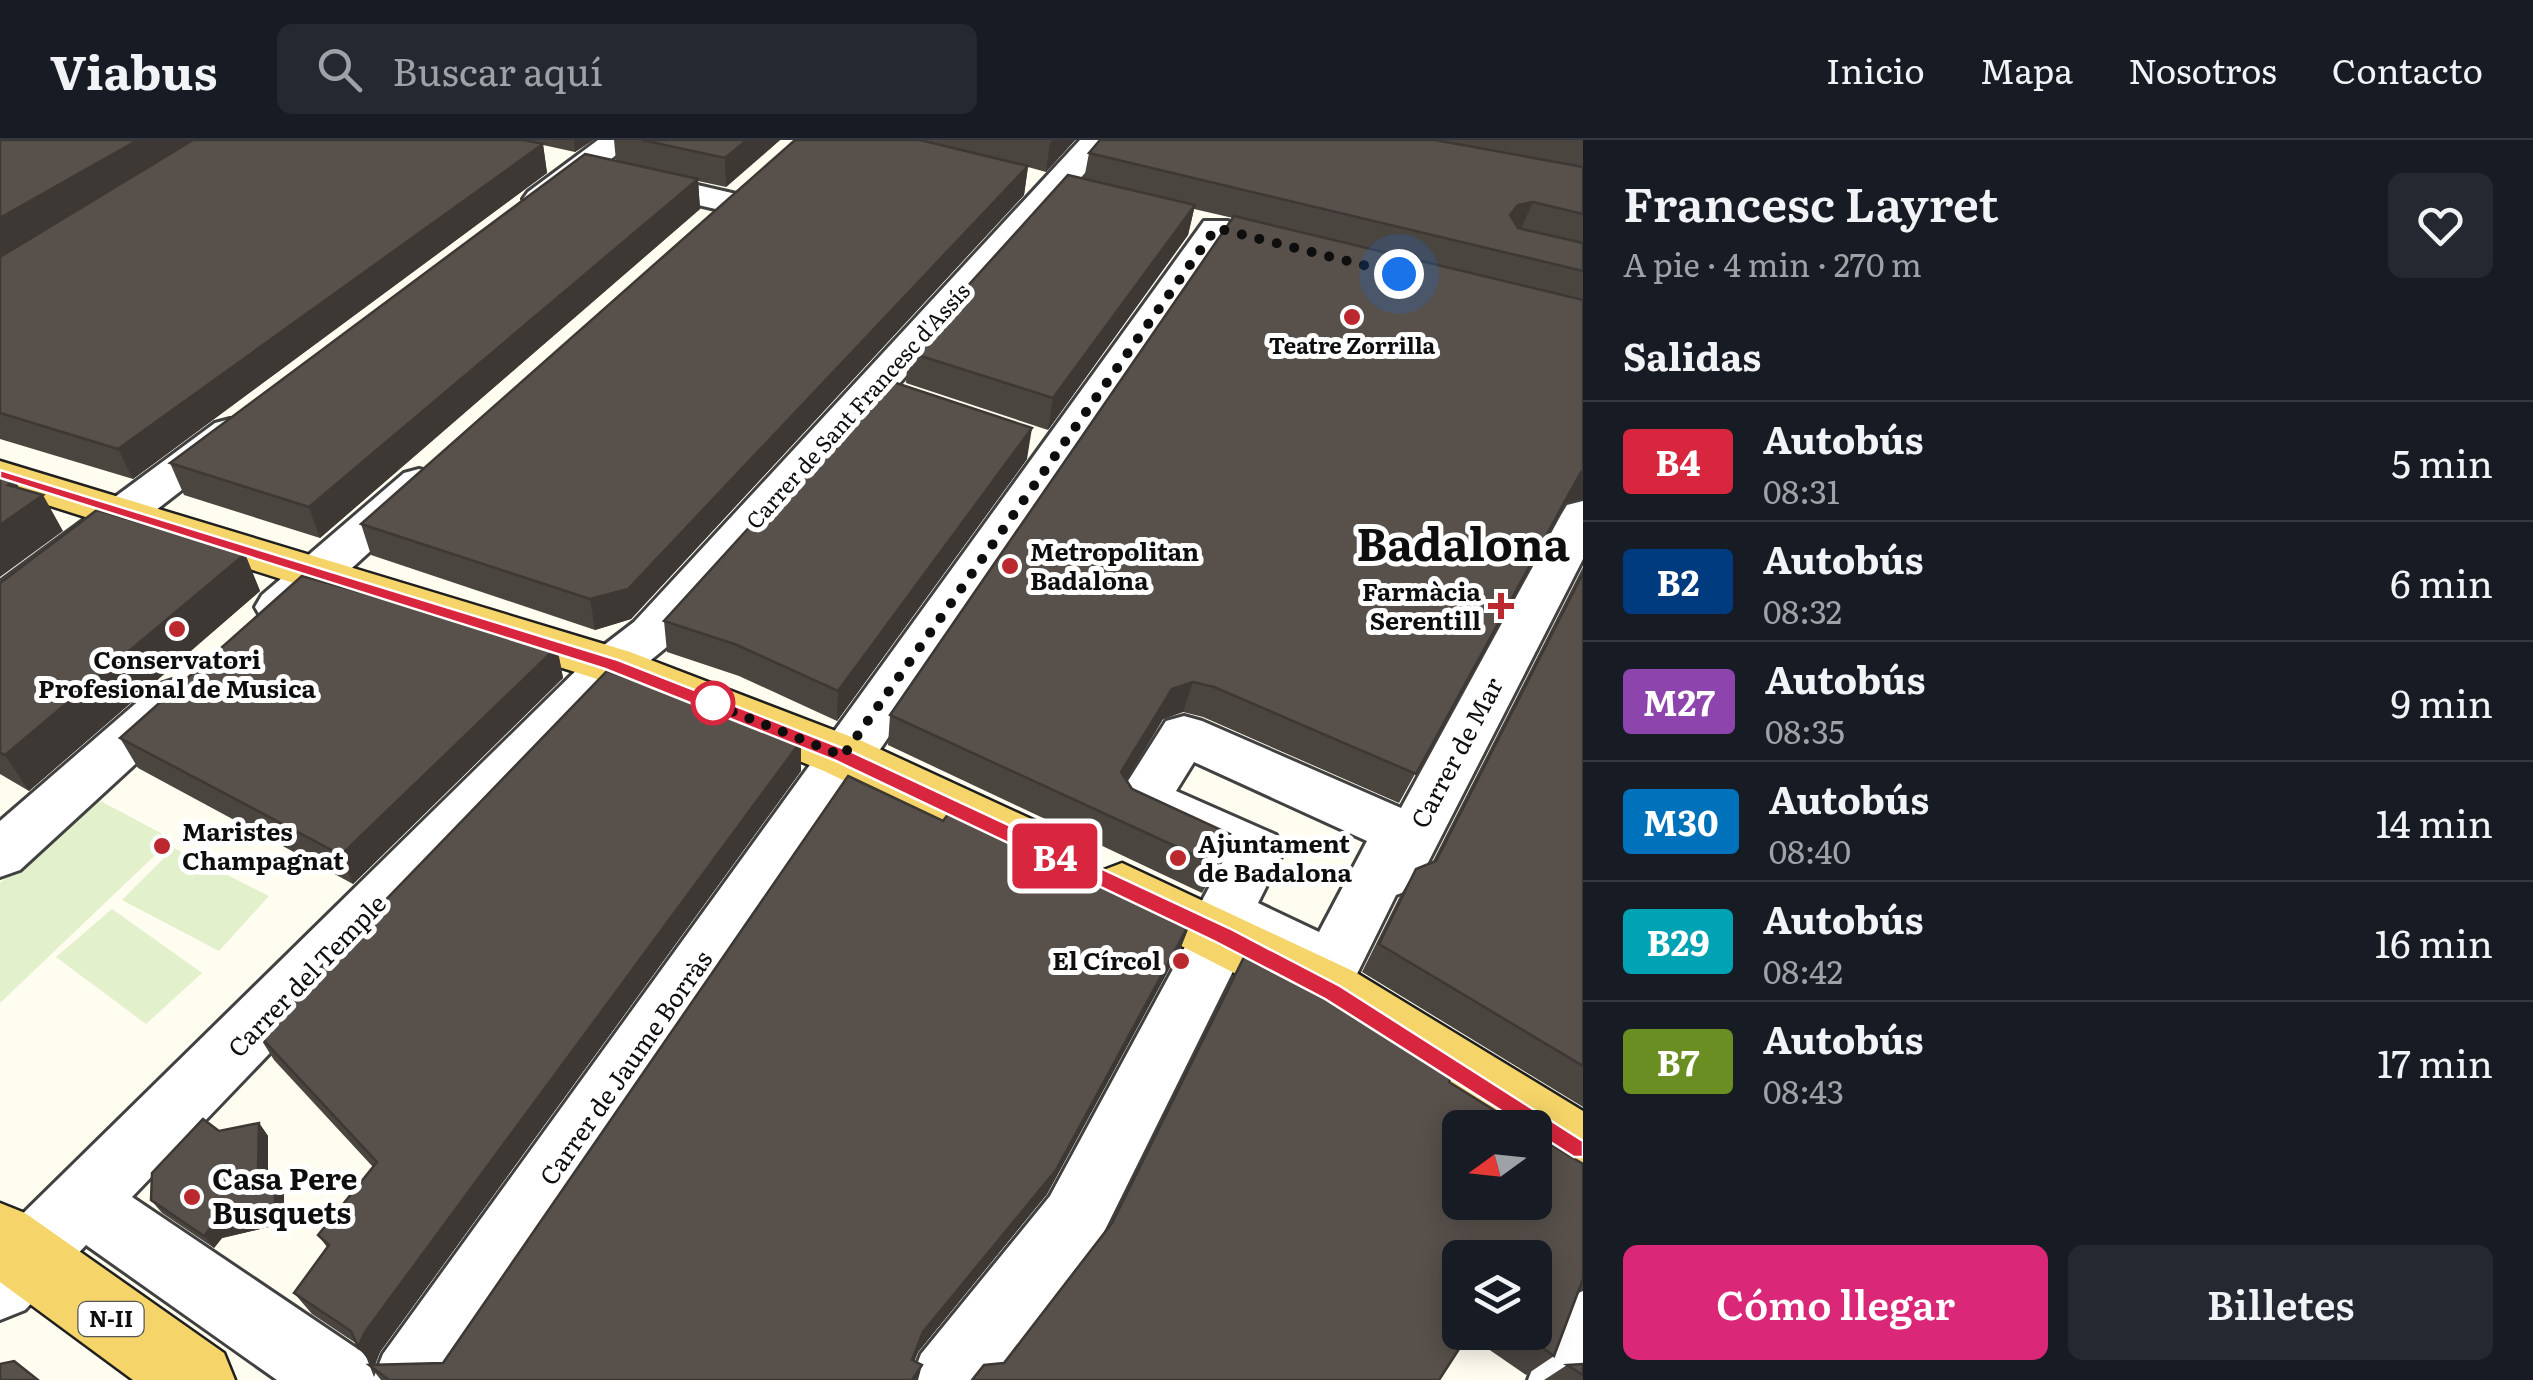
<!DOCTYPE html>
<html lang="es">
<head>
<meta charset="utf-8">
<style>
	body { margin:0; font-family:Literata,serif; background:#242831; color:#f1f3f6; height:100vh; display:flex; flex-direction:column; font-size:38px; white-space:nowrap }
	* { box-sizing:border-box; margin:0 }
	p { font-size:32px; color:#9ea1a6 }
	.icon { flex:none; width:55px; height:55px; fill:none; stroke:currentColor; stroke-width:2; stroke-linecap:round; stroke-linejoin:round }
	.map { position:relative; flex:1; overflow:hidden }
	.drawer { display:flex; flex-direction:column; background:#171b24; width:950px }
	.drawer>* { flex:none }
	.badge { padding:0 20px; border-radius:8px; font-size:35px; line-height:65px }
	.needle { width:65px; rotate:255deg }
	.fabs { position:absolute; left:1442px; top:970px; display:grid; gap:20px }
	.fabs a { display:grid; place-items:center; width:110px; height:110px; border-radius:15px; background:#171b24; box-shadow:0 5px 25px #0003; font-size:50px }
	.you { position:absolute; width:50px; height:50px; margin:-25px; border:8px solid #fff; border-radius:50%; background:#1a73e8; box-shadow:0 0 0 15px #1a73e833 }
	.map>.badge { position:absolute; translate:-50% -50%; box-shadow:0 0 0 5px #fff }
	h2 { padding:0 40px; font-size:38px; line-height:90px }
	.round { display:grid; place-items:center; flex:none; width:105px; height:105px; border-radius:15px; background:#242831 }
	.overview { display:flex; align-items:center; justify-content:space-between; height:170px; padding:0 40px }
	h1 { font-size:48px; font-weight:600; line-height:75px }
	.action { display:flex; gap:20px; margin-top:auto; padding:20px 40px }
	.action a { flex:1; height:115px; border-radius:15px; background:#db2777; color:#fff; font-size:40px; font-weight:600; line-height:115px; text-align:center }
	.action a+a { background:#242831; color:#f1f3f6 }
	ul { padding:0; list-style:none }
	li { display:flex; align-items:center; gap:30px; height:120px; padding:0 40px; border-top:2px solid #363941 }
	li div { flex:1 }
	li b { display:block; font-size:38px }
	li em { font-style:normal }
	li .badge { min-width:110px; font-weight:700; text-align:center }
	header { display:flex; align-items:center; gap:60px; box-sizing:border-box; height:140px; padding:0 50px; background:#171b24; border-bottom:2px solid #363941 }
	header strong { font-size:48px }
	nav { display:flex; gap:55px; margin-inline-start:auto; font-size:35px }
	.search { width:700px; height:90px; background:#242831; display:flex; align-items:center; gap:25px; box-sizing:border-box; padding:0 35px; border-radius:15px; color:#9ea1a6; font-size:38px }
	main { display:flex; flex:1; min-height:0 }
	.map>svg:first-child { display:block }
	.pitch { fill:#e3f0cc }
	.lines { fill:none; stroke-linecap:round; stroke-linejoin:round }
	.minor-casing { stroke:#414141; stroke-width:6 }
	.major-casing { stroke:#1f1f1f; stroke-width:5 }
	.minor { fill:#fff; fill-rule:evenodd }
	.major { fill:#f5d569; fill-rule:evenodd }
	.wall { fill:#4b4540; fill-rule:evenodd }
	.shaded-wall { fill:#3d3834 }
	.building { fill:#57504b; stroke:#3d3834; stroke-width:2.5 }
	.line { fill:#d7263d; stroke:#fff; stroke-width:2.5 }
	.walk { stroke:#0e0e0e; stroke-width:10; stroke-dasharray:0 18 }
	.poi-dot { fill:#bb292e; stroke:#fff; stroke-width:4 }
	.stop-dot { fill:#fff; stroke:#d7263d; stroke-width:5 }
	.labels { text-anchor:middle; stroke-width:10; stroke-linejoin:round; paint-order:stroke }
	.far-poi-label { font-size:22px; font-weight:bold; fill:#0e0e0e; stroke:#fff }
	.far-street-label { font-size:22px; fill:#0e0e0e; stroke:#fff }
	.shield { fill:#fff; stroke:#565656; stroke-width:2.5 }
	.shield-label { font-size:22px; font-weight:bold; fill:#0e0e0e }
	.poi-label { font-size:25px; font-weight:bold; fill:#0e0e0e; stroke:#fff; text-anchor:start }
	.street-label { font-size:25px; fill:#0e0e0e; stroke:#fff }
	.near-poi-label { font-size:30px; font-weight:bold; fill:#0e0e0e; stroke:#fff; text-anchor:start }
	.town-label { font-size:45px; font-weight:bold; fill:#0e0e0e; stroke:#fff }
</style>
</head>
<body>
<header>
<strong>Viabus</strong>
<div class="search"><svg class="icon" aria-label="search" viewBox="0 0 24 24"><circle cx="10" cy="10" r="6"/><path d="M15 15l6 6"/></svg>Buscar aquí</div>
<nav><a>Inicio</a><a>Mapa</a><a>Nosotros</a><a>Contacto</a></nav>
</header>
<main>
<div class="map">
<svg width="1583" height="1240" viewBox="0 0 1583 1240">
	<rect width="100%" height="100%" fill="#fffcf0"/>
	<g class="pitch">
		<path d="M95,658L172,699L0,863V743Z"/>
		<path d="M174,708L269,756L219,811L122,760Z"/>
		<path d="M112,769L202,833L146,884L56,817Z"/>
	</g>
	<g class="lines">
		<g class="minor-casing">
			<g id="minor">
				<path d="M598,0H635L552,66H528L523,59L528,52Z"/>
				<path d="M1080,0H1114L668,506L629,538L132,1057L365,1214L374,1237L383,1214L1204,81H1228L1234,88L452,1240H277L86,1105L25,1170L0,1180V1096L595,512L634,482Z"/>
				<path d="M632,30L745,56L750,63L745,70L733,73L620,47L615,40L620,33Z"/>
				<path d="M230,279L245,283L251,292L245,301L17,478L0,482V442L215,283Z"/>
				<path d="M419,329L434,333L441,343L434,353L296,479L279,483L262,479L255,467L262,455L404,333Z"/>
				<path d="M1583,361V419L1415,748L1396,755L1352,844L1331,852L1243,811L1098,1104L993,1240H911L921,1214L1050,1056L1199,781L1195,774L1223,721L1124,675L1116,660L1166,581L1184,576L1202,581L1401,668L1561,375L1567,365ZM1194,622L1367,701L1319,792L1258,763L1284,711L1276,695L1176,651Z"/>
				<path d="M175,539L193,545L200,558L193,571L20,730L0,737V681L157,545Z"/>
				<path d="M1583,1151V1240H1528L1558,1162Z"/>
			</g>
		</g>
		<g class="major-casing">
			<g id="major">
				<path d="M0,321L630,512L862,601L1042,684L1051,700L1042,716L1022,723L1002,716L824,631L594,538L0,350Z"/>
				<path d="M1122,723L1355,832L1583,971V1042L1535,1017V988H1490L1311,872L1101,765L1092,748L1101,731Z"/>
				<path d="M0,1063L25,1073L224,1213L235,1240H133L0,1142Z"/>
			</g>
		</g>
		<use href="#minor" class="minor"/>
		<use href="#major" class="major"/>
	</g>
	<g class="wall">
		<path d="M0,0H593L575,12L543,5L547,33L133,339L0,299V117L57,83L0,116Z"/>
		<path d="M614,0H780L726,47L698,41L700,69L320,398L184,355L170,323L616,21Z"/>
		<path d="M795,0H1075L1046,32L1028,27L1024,55L631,479L595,490L371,415L361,384Z"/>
		<path d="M1100,0H1583V359L1564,363L1399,663L1203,577L1183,572L1163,579L1126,640L1132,649L1218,723L1202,753L888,605L890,575L1233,78L1194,69L1188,95L1048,290L906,243L908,212L1084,39L1089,13Z"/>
		<path d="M1027,319L837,581L739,536L667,512L664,481Z"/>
		<path d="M245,414L260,451L29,651L0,634V443Z"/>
		<path d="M1583,427V967L1362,832L1399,758L1416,729L1432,723Z"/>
		<path d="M557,507L563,538L353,744L138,628L120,598Z"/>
		<path d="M801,631L380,1212L375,1225L443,1223L943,681L1192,779L1181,807L1047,1054L918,1212L914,1221L918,1240H381L369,1225H372L357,1204L312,1174L294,1153L327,1107L318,1095L373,1027L274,920L257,893Z"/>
		<path d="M1449,942L1583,1024V1150L1578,1152L1554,1216L1526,1235L1468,1195L1004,1223ZM1460,1118L1535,1192H1460Z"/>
		<path d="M259,983L268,996V1036L284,1053V1074L277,1085L222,1098L214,1108L162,1073L151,1060L219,991Z"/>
		<path d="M1583,1224V1240H1544L1567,1225Z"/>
	</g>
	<g class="shaded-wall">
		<path d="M138,0H198L0,116V78Z"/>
		<path d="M574,0H593L575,12Z"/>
		<path d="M747,0H780L726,47L725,18Z"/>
		<path d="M1053,0H1075L1046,32L1050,3Z"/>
		<path d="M543,4L547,33L133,339L118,309Z"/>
		<path d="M1028,26L1024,55L631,479L595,490L590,459Z"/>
		<path d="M698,39L700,69L320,398L309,367Z"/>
		<path d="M1533,62L1520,91L1510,75L1518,65Z"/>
		<path d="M1195,65L1188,95L1048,290L1053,258Z"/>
		<path d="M1032,288L1027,319L837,581L838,551Z"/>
		<path d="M1581,332H1583V359L1564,363Z"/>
		<path d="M15,340L28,365L43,355L63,391L0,437V385L8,345Z"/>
		<path d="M245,414L260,451L29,651L5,615Z"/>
		<path d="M557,507L563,538L353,744L341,715Z"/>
		<path d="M1193,542L1183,572L1163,579L1113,662L1121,632L1172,549Z"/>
		<path d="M801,601V631L380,1212L374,1227L358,1207L365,1192Z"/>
		<path d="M1230,694L1218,723L1202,753L1214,724Z"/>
		<path d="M1192,779L1181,807L1047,1054L918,1212L908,1239L912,1220L923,1192Z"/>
		<path d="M259,983L268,996V1043L258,1030Z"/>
		<path d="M275,1040L284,1053V1074L277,1085L222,1098L214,1108L204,1096L212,1086Z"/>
		<path d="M922,1225L918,1240H912Z"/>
	</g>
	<g class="building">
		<path d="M0,0H138L0,78Z"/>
		<path d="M193,0H524L543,4L118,309L0,273V117Z"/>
		<path d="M642,0H747L725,18Z"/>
		<path d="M795,0H920L1028,26L628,449L590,459L361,384Z"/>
		<path d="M1100,0H1435L1583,27V74L1533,62L1518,65L1510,75L1518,88L1583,103V131L1089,13Z"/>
		<path d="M585,14L698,39L309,367L170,323Z"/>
		<path d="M1068,35L1195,65L1053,258L908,212Z"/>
		<path d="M1234,76L1583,160V332H1581L1416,634L1214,547L1193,542L1172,549L1121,632L1132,649L1230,694L1214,724L890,575Z"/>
		<path d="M884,239L1032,288L838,551L737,505L664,481Z"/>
		<path d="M0,336L15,340L8,345L43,355L0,385Z"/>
		<path d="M97,370L245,414L5,615L0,613V443Z"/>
		<path d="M1583,433V926L1379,804L1416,729L1436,721Z"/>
		<path d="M302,436L557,507L341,715L120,598Z"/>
		<path d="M607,531L801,601L365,1192L358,1207L351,1191L294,1153L329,1105L318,1095L377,1022L257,893Z"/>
		<path d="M848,636L943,681L954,666L1192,779L1056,1030L923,1192L912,1220L922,1225L912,1240H389L369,1225L443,1223Z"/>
		<path d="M1249,807L1325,848L1453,929L1449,942L1523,988H1460V1062H1535V995L1583,1024V1139L1554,1216L1520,1192H1535V1118H1460V1192H1470L1439,1240H972L984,1225L1004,1223L1112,1083Z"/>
		<path d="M203,979L219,991L259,983L258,1030L275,1040V1062L267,1072L212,1086L204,1096L151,1060L152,1033Z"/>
		<path d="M14,1221L38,1240H0V1224Z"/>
		<path d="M1583,1224V1235L1567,1225Z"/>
	</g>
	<path class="line" d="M0,330L618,520L850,611L1229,788L1340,846L1583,1001V1017H1574L1325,859L1214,801L836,621L605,529L0,338Z"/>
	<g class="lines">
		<path class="walk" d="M713,563L706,561L843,616L1216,88L1399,134"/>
	</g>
	<g class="poi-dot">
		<circle cx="1352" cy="177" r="10"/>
		<circle cx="1010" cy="426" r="10"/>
		<path d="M1496 451h10v10h10v10h-10v10h-10v-10h-10v-10h10z"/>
		<circle cx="177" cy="489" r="10"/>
		<circle cx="162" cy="706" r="10"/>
		<circle cx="1178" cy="718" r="10"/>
		<circle cx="1181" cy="821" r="10"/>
		<circle cx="192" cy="1057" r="10"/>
	</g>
	<circle class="stop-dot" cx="713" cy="563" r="20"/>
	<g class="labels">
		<g class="far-poi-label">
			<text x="1352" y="214">Teatre Zorrilla</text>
		</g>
		<g class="far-street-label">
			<text transform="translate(858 266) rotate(-48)" y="8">Carrer de Sant Francesc d'Assís</text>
		</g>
		<rect class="shield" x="78.5" y="1162" width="65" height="34" rx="8"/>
		<g class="shield-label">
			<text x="111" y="1187">N-II</text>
		</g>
		<g class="poi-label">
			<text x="1030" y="421">Metropolitan<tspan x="1030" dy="29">Badalona</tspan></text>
			<text x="1481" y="461" text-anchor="end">Farmàcia<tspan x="1481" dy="29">Serentill</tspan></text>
			<text x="177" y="529" text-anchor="middle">Conservatori<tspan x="177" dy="29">Profesional de Musica</tspan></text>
			<text x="182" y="701">Maristes<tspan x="182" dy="29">Champagnat</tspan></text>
			<text x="1198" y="713">Ajuntament<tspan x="1198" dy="29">de Badalona</tspan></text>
			<text x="1161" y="830" text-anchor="end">El Círcol</text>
		</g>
		<g class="street-label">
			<text transform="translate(1457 613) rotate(-62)" y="9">Carrer de Mar</text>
			<text transform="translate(307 836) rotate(-46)" y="9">Carrer del Temple</text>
			<text transform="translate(626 928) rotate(-55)" y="9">Carrer de Jaume Borràs</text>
		</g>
		<g class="near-poi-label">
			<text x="212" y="1050">Casa Pere<tspan x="212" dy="34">Busquets</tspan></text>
		</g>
		<g class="town-label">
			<text x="1463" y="421">Badalona</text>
		</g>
	</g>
</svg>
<div class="fabs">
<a><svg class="needle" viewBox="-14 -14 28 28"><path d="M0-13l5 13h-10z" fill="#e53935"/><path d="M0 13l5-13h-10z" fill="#9ea1a6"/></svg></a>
<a><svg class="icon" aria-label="layers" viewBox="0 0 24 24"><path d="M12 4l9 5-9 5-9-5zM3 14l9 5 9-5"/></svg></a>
</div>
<div class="you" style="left:1399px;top:134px"></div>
<b class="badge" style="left:1055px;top:716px;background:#d7263d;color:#fff">B4</b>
</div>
<section class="drawer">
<div class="overview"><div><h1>Francesc Layret</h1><p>A pie · 4 min · 270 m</p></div><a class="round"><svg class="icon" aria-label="heart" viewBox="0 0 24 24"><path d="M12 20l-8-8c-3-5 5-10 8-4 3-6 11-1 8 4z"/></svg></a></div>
<h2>Salidas</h2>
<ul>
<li><span class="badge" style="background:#d7263d;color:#fff">B4</span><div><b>Autobús</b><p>08:31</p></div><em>5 min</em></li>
<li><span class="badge" style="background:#003b80;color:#fff">B2</span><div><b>Autobús</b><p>08:32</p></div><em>6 min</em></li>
<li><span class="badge" style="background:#8e44ad;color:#fff">M27</span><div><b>Autobús</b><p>08:35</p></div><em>9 min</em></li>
<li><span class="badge" style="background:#0072bc;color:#fff">M30</span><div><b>Autobús</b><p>08:40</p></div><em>14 min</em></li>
<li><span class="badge" style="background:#00a3b4;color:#fff">B29</span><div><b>Autobús</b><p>08:42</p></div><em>16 min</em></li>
<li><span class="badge" style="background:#6b8e23;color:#fff">B7</span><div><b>Autobús</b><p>08:43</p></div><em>17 min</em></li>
</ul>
<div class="action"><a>Cómo llegar</a><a>Billetes</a></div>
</section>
</main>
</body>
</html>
